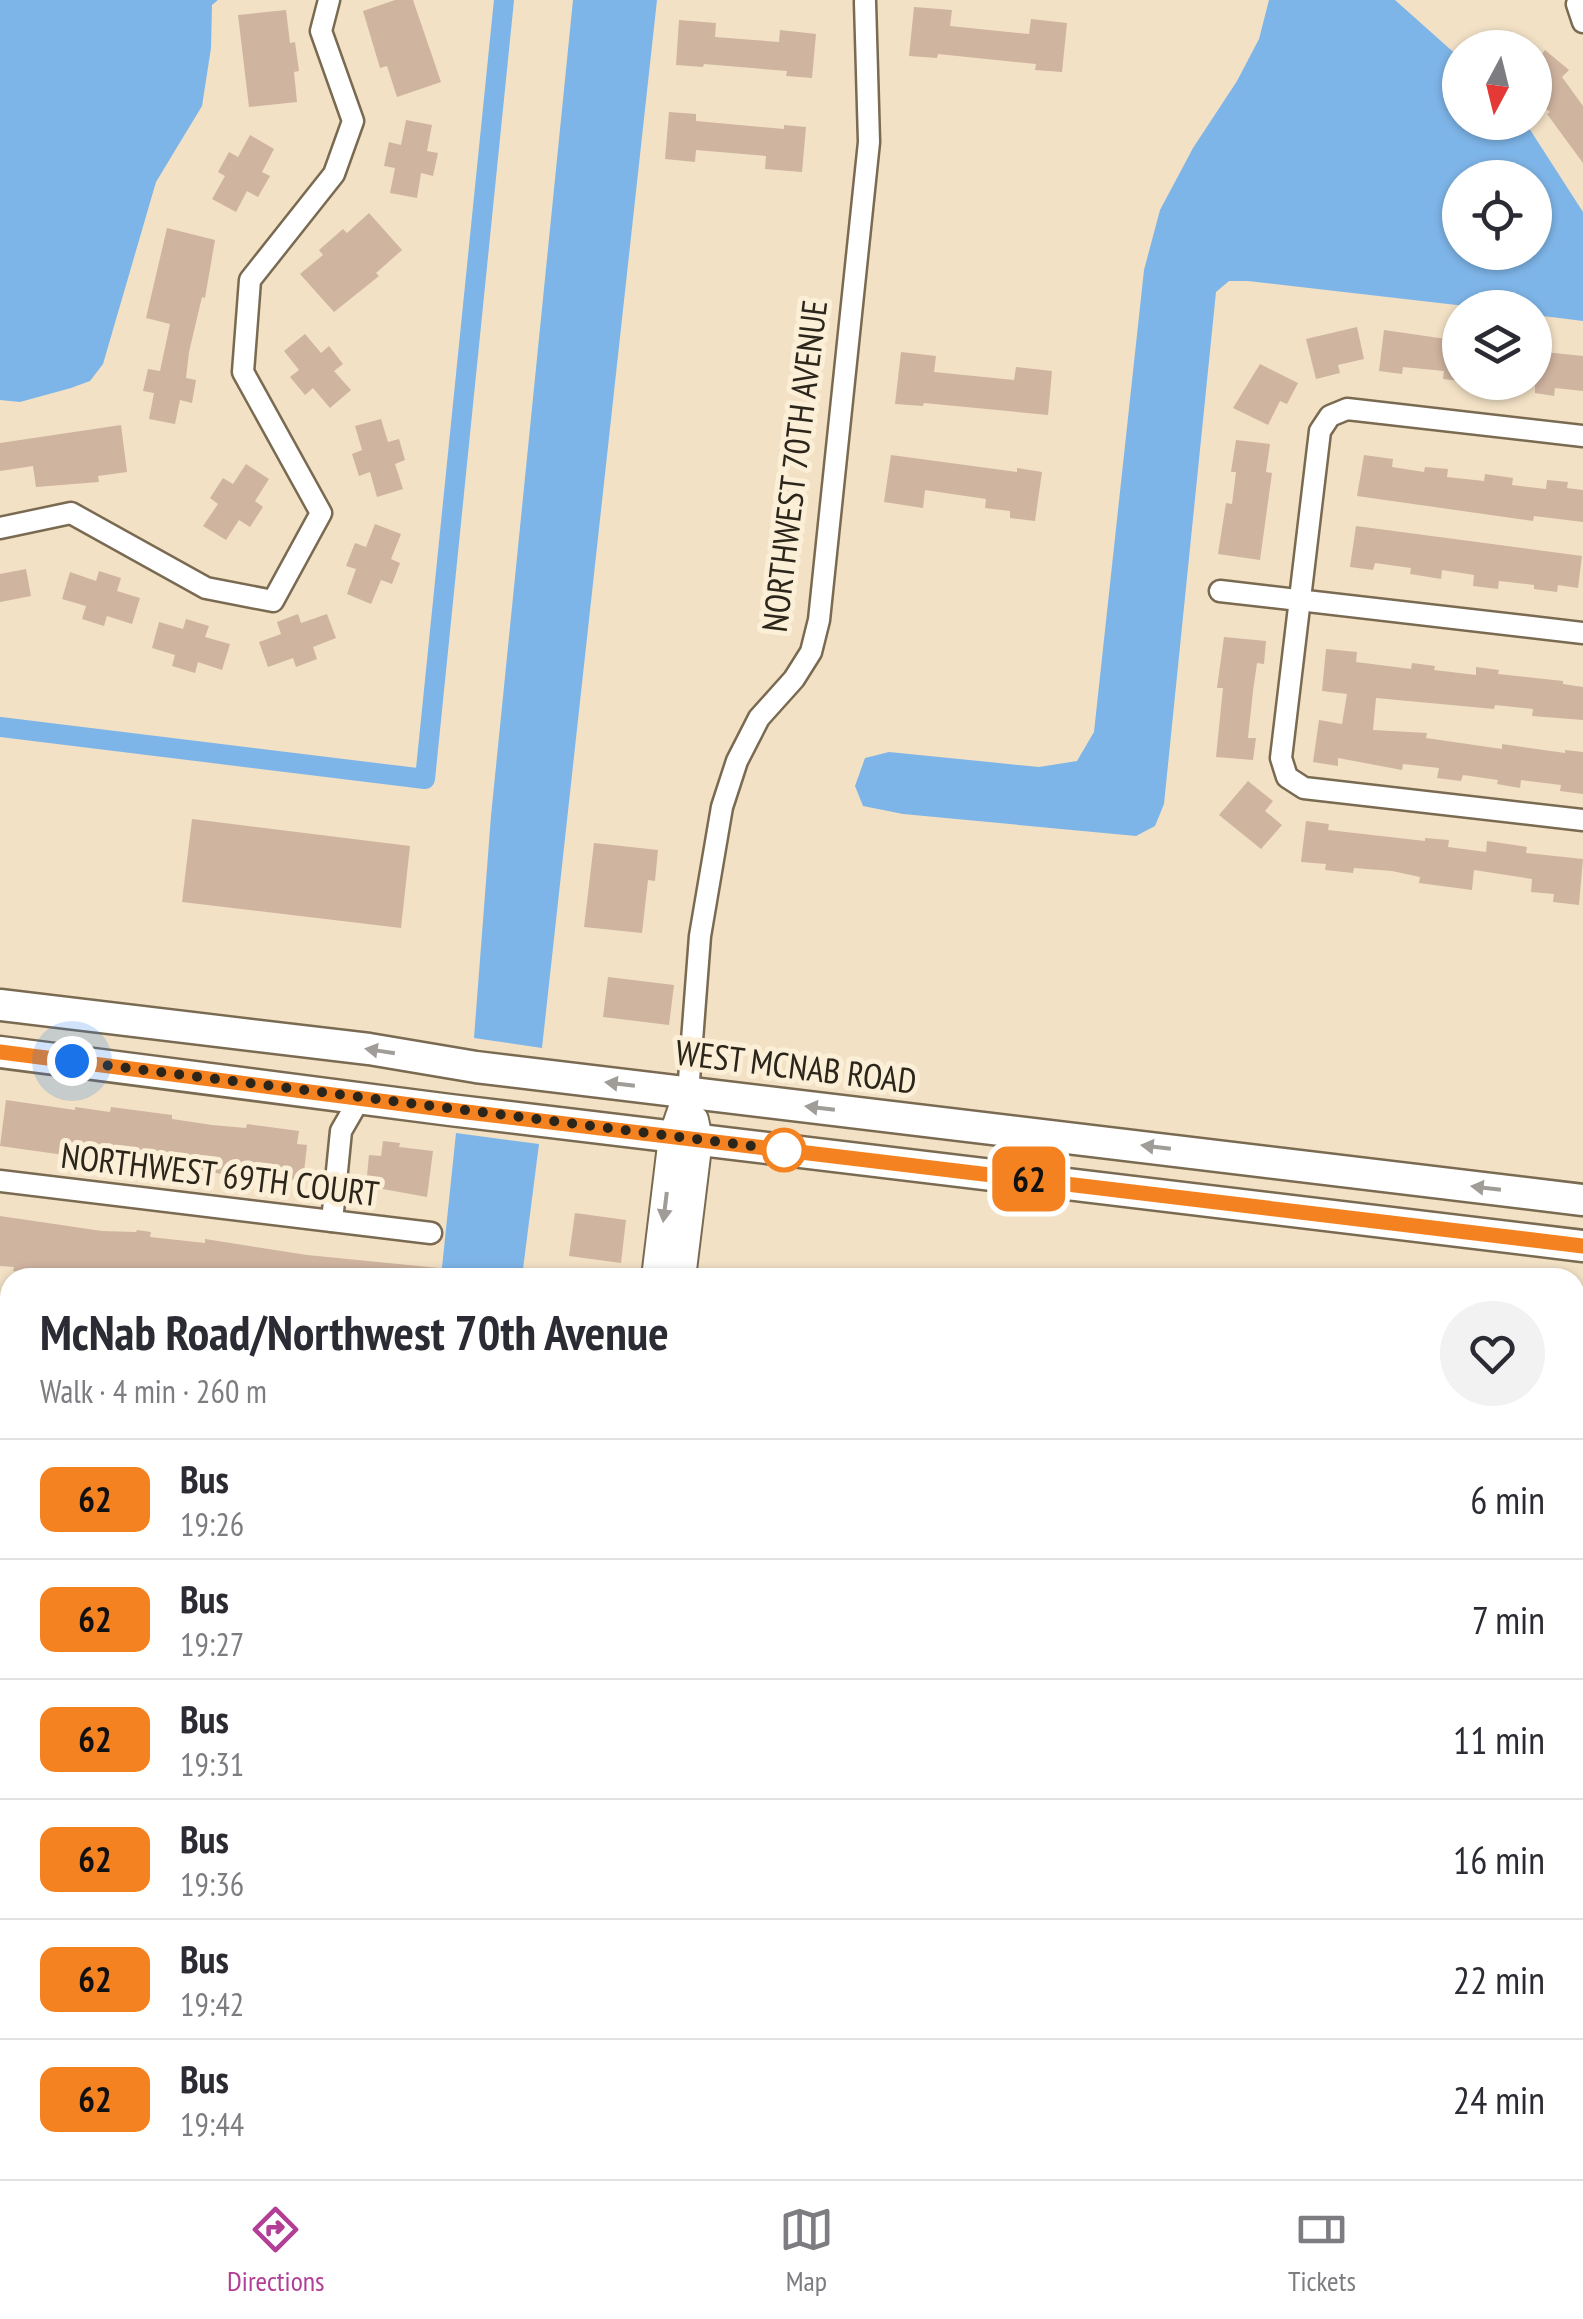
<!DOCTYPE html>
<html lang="en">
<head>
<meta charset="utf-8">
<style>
	body { margin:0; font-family:"PT Sans Narrow",sans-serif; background:#f2f2f3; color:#2b2b33; height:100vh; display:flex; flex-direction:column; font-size:38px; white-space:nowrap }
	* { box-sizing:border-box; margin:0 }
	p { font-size:32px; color:#7c7c81 }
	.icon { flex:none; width:55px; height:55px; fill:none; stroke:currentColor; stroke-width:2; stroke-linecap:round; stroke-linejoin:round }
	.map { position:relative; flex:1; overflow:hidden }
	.side { position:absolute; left:0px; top:1268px; width:1585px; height:912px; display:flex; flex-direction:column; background:#fff; border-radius:30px 30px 0 0; box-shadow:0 2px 8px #0004 }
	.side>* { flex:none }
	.badge { padding:0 20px; border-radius:15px; font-size:35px; line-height:65px }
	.needle { width:65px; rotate:187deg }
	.fabs { position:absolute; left:1442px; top:30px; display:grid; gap:20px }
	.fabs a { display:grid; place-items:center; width:110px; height:110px; border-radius:50%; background:#fff; box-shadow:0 2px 8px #0004; font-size:50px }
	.you { position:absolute; width:50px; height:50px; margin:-25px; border:8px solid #fff; border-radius:50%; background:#1a73e8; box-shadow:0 0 0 15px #1a73e833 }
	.map>.badge { position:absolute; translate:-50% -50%; box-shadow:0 0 0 5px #fff }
	.round { display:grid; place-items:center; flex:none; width:105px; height:105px; border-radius:52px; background:#f2f2f3 }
	.summary { display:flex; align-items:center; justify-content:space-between; height:170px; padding:0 40px }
	h1 { font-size:48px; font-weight:700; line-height:75px }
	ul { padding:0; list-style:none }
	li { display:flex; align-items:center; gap:30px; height:120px; padding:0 40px; border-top:2px solid #e1e1e2 }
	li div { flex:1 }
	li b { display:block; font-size:38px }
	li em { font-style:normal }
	li .badge { min-width:110px; font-weight:700; text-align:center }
	.menu { display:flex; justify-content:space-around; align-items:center; height:140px; border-top:2px solid #e1e1e2; background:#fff; font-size:28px; color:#7c7c81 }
	.menu a { display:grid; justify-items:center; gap:5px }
	.menu .selected { color:#b23e96 }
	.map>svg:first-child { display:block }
	.water { fill:#7eb5e8; fill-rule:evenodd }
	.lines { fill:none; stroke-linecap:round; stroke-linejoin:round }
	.canal { stroke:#7eb5e8; stroke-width:20 }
	.building { fill:#cfb4a0 }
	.street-casing { stroke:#796a51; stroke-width:25 }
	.secondary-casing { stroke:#796a51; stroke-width:32 }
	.primary-casing { stroke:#796a51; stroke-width:35 }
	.street { stroke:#fff; stroke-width:20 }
	.secondary { stroke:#fff; stroke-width:28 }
	.primary { stroke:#fff; stroke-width:30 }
	.oneway { fill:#a09d98 }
	.line-casing { stroke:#fff; stroke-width:22 }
	.line { stroke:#f58220; stroke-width:15 }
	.walk { stroke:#2b251a; stroke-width:10; stroke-dasharray:0 18 }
	.stop-dot { fill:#fff; stroke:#f58220; stroke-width:5 }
	.labels { text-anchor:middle; stroke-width:10; stroke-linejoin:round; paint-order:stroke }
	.street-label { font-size:35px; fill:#2b251a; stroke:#fcefd8 }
</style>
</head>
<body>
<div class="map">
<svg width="1583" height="2179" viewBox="0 0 1583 2179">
	<rect width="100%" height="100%" fill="#f2e1c5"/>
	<g class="water">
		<path d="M0,0H218L212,5L211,48L202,106L156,182L103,364L90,381L71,388L20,402L0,400Z"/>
		<path d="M573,0H657L542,1048L474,1038L491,816Z"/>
		<path d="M1269,0H1395L1460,58V122H1524L1527,125L1583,212V321L1535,315V308L1474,307L1248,281H1229L1216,292L1164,804L1155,826L1136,836L903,814L863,806L855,786L865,758L889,752L1039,767L1077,761L1094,732L1144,270L1160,210L1193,148L1237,81L1259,39ZM1460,178H1535V252H1460Z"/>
		<path d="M456,1133L539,1144L522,1277H441Z"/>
		<path d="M0,1299L10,1300V1379L0,1378Z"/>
	</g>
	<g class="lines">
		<path class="canal" d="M0,727L425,779L504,0"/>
	</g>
	<g class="building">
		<path d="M395,0H413L441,82L397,97L387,66L380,68L363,11Z"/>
		<path d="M914,7L952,10L950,26L1029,34L1031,19L1067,23L1062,72L1035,70L1036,64L938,54L937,58L909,56Z"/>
		<path d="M286,10L290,43L295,42L299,71L294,72L297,102L249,107L238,15Z"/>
		<path d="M679,20L716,23L715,37L779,42L780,30L816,34L812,78L786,76L787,71L704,64L703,67L676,65Z"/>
		<path d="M1545,50L1569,70L1562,77L1583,106V163L1547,114L1550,112L1535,100V63Z"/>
		<path d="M669,112L696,114V121L784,129V125L806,127L802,172L765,169L766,156L696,150L695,162L665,159Z"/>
		<path d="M406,120L432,125L427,151L438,153L433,176L421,173L417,198L390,193L395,168L384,166L389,142L401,145Z"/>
		<path d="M250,135L274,149L262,172L270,176L258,197L247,191L236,212L212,199L225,176L218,172L229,152L238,157Z"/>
		<path d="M369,213L402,250L376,273L379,276L334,312L300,274L323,255L319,250L343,229L347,233Z"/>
		<path d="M167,228L215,240L205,298L202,297L189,352L186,378L196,380L192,403L180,400L175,424L149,419L154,393L143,391L148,369L160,371L170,324L146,318Z"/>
		<path d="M1357,327L1364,359L1338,365L1340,373L1316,379L1306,339Z"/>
		<path d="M1384,330L1460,341V381L1443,379L1444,371L1403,367L1402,374L1379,371Z"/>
		<path d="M305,334L321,353L329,346L343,364L334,371L351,390L330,408L313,388L305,395L290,377L299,370L284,351Z"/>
		<path d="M1535,351L1583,356V391L1555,388L1554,396L1535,393Z"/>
		<path d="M901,352L936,356L934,372L1014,380L1016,367L1052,371L1048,415L924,403L923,406L895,404Z"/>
		<path d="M1260,364L1298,383L1287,404L1280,401L1268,425L1233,408Z"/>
		<path d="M381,419L388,442L399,439L405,460L395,464L403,489L377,497L370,472L359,476L352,454L362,450L355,426Z"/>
		<path d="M121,425L127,472L98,476L99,482L36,487L33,466L0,471V443Z"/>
		<path d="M1236,440L1270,444L1266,472L1272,473L1260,560L1218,554L1226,503L1232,504L1236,472H1231Z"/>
		<path d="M891,455L1017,472V468L1042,472L1035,521L1010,518V511L985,508L986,499L925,490L923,508L884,502Z"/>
		<path d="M1364,455L1393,459L1392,467L1424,472L1425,467L1448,469L1447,477L1484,481L1485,474L1513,478L1512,485L1546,489L1547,480L1568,482L1567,488L1583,490V522L1534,516L1533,521L1357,496Z"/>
		<path d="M246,464L269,479L255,501L263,507L250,527L239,520L226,540L203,526L218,504L210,498L223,478L233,484Z"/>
		<path d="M375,524L401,534L391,559L400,563L392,584L381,580L371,604L347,594L356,569L346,566L355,543L366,547Z"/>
		<path d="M1356,526L1582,556L1578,588L1558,585L1557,592L1534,589V585L1499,581L1498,589L1473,586L1474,575L1442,570L1441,579L1410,574L1411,568L1375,563L1373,570L1350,567Z"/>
		<path d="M26,569L31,596L0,602V574Z"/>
		<path d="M99,571L121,578L117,591L140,598L132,624L107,616L104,626L82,619L86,606L62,599L70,572L96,581Z"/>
		<path d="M298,614L301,623L327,614L336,638L313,647L317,659L296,667L293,658L268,667L259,642L281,634L277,622Z"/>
		<path d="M186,619L209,626L205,637L230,644L222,670L198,662L195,673L172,666L175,655L152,648L159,622L183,629Z"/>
		<path d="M1224,637L1266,641L1264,664L1257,663L1253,691L1248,738H1256L1253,760L1216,757L1223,688H1217Z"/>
		<path d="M1326,649L1357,652L1356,662L1411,669L1412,663L1435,666L1434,670L1476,675V667L1499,670L1498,674L1563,681V684L1583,687V720L1532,716L1533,709L1495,705L1494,709L1376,698L1373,730L1427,733L1426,738L1502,749V744L1565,753V750L1583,752V794L1560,791L1561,785L1521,780L1520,788L1497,784L1498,780L1463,775L1461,781L1437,778L1439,768L1403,764L1402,770L1338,758V766L1313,762L1319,720L1342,724L1347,694L1322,691Z"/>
		<path d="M1248,781L1273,801L1265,811L1282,825L1261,849L1219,815Z"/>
		<path d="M192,819L410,846L401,928L182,902Z"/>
		<path d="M1306,821L1329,824L1328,830L1425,841V838L1449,840L1448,847L1486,852L1487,841L1527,847L1526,853L1583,859L1579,905L1553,902L1554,894L1531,892L1532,879L1474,870L1472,890L1419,883L1420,877L1392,871L1354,868L1353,873L1325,870L1326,864L1301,862Z"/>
		<path d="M594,843L658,850L655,881L648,880L642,933L584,927Z"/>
		<path d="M608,977L674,985L669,1025L603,1017Z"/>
		<path d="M6,1100L75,1110V1107L110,1112L111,1107L172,1115V1119L212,1125L246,1128L247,1124L299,1131L297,1144L307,1145L303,1181L252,1174V1178L151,1164L150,1167L0,1146Z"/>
		<path d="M383,1141L400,1143L399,1147L433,1151L427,1197L366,1186L369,1155L381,1156Z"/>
		<path d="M575,1213L626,1220L621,1263L569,1256Z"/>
		<path d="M0,1216L102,1231L136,1232L137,1230L151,1232L150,1237L205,1243V1239L307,1255L439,1268L438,1278H100L13,1271L14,1267L0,1266Z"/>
	</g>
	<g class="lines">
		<g class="street-casing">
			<g id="street">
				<path d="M1579,0L1577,4L1583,22"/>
				<path d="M1583,436L1347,409L1330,416L1320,431L1281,758L1287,777L1304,788L1583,820"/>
				<path d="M0,528L71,513L206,588L273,601L321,513L243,372L250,280L334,174L353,121L321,31L329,0"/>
				<path d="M1220,591L1583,633"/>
				<path d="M688,1093L700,936L722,807L737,761L759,718L794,679L811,652L819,620L869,142L865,2"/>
				<path d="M0,1181L431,1233"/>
				<path d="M332,1221L341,1131L360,1098"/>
				<path d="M0,1470L10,1472"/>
				<path d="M0,1634L10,1636"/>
				<path d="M0,1807L10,1809"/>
				<path d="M0,1985L10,1968"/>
				<path d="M1501,2170L1504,2179"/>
				<path d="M533,2172L549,2179"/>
				<path d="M100,2179L102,2170"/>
				<path d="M1075,2179L1076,2170"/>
				<path d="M1240,2179L1241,2170"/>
				<path d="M1555,2179L1569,2170"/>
			</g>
		</g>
		<g class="secondary-casing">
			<g id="secondary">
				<path d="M656,1278L673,1137L688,1093"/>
				<path d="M681,1278L698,1139L694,1120"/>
				<path d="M292,2179L296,2170"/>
				<path d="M323,2179L327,2170"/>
			</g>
		</g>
		<g class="primary-casing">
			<g id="primary">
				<path d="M0,1005L369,1049L476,1067L1583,1200"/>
				<path d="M0,1052L450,1110L1583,1246"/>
			</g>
		</g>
		<use href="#street" class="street"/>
		<use href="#secondary" class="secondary"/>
		<use href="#primary" class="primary"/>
	</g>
	<defs><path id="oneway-solid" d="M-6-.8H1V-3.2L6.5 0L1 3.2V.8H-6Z" transform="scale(2.5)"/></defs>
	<g class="oneway">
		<use href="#oneway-solid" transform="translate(380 1051) rotate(-171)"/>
		<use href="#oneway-solid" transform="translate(620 1084) rotate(-173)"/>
		<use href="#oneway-solid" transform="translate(820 1108) rotate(-173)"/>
		<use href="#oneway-solid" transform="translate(1156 1147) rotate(-173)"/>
		<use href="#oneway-solid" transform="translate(1486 1188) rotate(-173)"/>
		<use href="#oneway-solid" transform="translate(665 1207) rotate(97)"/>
	</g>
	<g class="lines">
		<g class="line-casing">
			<path id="line" d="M0,1052L450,1110L1583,1246"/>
		</g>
		<use href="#line" class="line"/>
		<path class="walk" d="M72,1061L784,1150"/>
	</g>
	<circle class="stop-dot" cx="784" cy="1150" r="20"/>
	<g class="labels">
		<g class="street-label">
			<text transform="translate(795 466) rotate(-83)" y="12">NORTHWEST 70TH AVENUE</text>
			<text transform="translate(796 1067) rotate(7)" y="12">WEST MCNAB ROAD</text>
			<text transform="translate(220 1175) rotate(7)" y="12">NORTHWEST 69TH COURT</text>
		</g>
	</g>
</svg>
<div class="fabs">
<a><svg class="needle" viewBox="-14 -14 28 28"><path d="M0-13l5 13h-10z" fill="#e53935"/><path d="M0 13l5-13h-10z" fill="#7c7c81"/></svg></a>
<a><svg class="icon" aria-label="locate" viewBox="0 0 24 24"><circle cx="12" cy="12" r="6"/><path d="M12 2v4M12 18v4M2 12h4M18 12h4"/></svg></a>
<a><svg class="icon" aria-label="layers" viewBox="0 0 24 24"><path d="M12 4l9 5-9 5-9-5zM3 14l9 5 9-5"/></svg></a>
</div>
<div class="you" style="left:72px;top:1061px"></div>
<b class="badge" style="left:1029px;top:1179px;background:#f58220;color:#111">62</b>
<section class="side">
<div class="summary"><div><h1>McNab Road/Northwest 70th Avenue</h1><p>Walk · 4 min · 260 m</p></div><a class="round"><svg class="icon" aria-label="heart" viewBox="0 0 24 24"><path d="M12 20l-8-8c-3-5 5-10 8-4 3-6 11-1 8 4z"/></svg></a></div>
<ul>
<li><span class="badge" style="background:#f58220;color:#111">62</span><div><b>Bus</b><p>19:26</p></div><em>6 min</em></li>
<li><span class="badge" style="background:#f58220;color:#111">62</span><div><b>Bus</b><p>19:27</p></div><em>7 min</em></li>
<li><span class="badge" style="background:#f58220;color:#111">62</span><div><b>Bus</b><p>19:31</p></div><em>11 min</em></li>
<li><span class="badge" style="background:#f58220;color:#111">62</span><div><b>Bus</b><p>19:36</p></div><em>16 min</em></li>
<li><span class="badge" style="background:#f58220;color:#111">62</span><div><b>Bus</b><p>19:42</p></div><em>22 min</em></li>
<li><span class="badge" style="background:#f58220;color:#111">62</span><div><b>Bus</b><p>19:44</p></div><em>24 min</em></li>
</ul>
</section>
</div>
<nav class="menu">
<a class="selected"><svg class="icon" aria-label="directions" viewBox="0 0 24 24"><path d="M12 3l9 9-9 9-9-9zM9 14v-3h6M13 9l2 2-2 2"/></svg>Directions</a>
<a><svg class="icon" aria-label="map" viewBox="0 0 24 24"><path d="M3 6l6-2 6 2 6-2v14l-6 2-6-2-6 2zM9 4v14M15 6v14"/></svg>Map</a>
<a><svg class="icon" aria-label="tickets" viewBox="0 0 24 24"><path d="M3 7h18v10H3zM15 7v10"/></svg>Tickets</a>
</nav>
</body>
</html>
